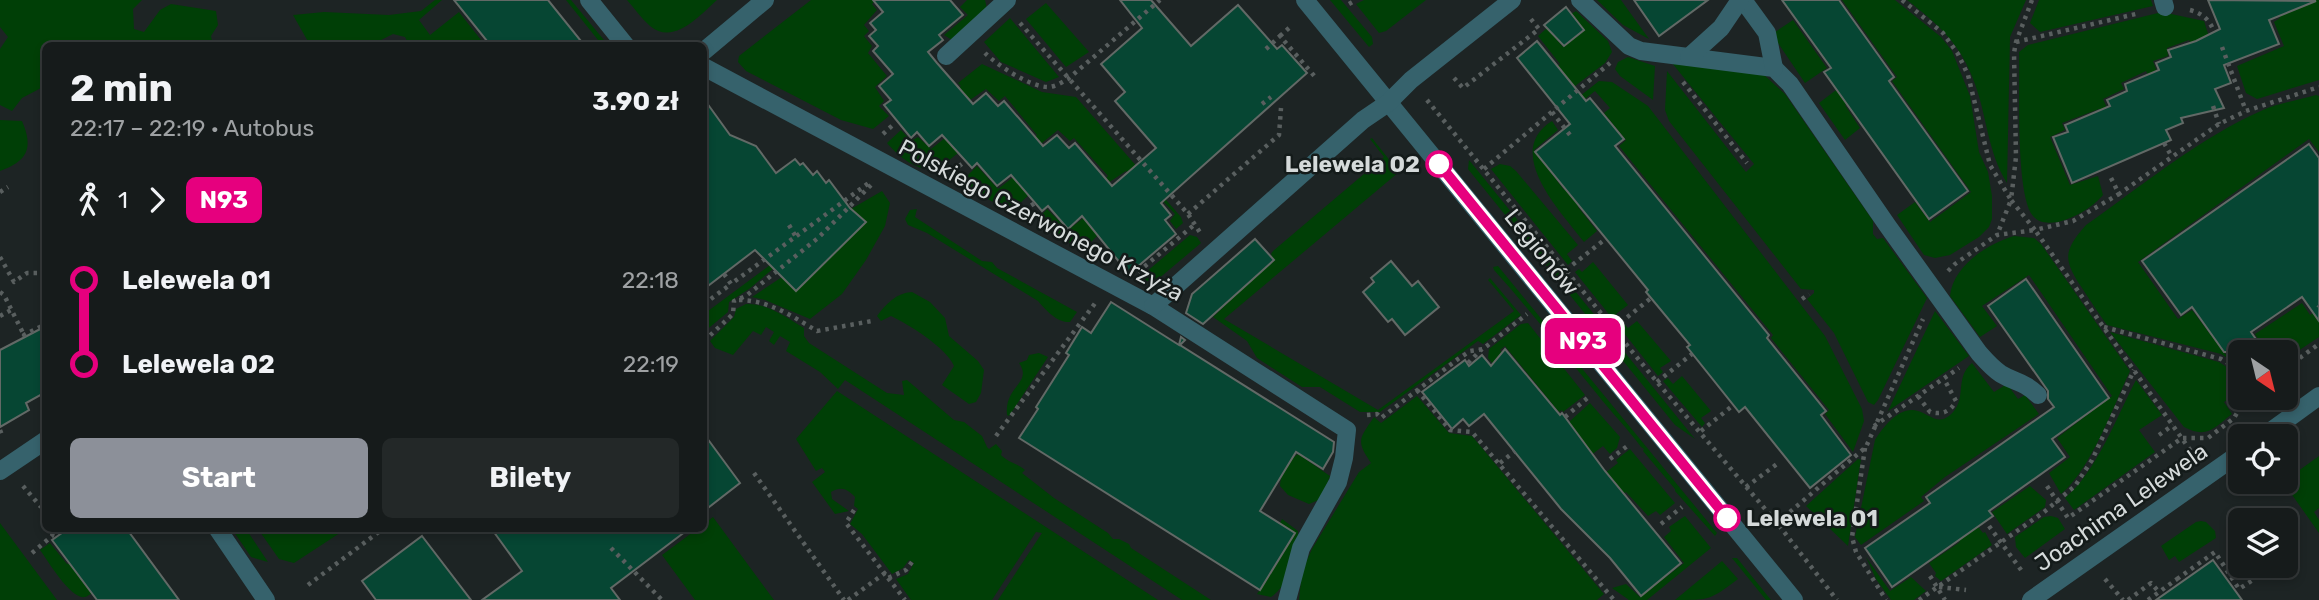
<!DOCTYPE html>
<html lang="pl">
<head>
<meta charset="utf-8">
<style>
	body { margin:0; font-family:Rubik,sans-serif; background:#232828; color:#f1f3f6; height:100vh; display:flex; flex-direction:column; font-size:26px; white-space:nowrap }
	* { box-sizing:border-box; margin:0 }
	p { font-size:23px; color:#9ea1a3 }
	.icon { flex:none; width:38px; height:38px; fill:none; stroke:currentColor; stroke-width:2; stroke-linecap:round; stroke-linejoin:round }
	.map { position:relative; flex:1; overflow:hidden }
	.sheet { position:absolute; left:42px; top:42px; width:665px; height:490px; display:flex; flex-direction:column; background:#161b1b; border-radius:10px; box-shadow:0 4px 10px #0003,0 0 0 2px #35393a }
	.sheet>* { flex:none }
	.badge { padding:0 14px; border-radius:10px; font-size:24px; line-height:46px }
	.needle { width:46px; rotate:145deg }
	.controls { position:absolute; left:2228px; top:340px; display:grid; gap:14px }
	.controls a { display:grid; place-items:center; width:70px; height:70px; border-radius:10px; background:#161b1b; box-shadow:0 4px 10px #0003,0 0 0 2px #35393a; font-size:35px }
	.map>.badge { position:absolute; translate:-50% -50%; box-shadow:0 0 0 4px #fff }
	.legs { display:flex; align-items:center; gap:10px; height:77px; padding:0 28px; font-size:23px }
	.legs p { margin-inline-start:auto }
	.overview { display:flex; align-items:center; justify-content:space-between; height:119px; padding:0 28px }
	h1 { font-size:38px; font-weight:700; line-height:52px }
	.primary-button { display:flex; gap:14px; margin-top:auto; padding:14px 28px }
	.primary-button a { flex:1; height:80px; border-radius:10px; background:#8c9099; color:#fff; font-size:28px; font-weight:700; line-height:80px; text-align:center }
	.primary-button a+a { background:#232828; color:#f1f3f6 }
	ul { padding:0 28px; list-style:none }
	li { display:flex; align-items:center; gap:24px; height:84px; font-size:26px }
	li i { display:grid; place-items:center; width:10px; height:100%; margin:0 9px; background:currentColor }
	li i::after { content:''; width:18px; height:18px; margin:-9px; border:5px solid; border-radius:50%; background:#161b1b }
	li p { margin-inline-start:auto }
	li:first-child i { background:linear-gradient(#0000 50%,currentColor 0) }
	li:last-child i { background:linear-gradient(currentColor 50%,#0000 0) }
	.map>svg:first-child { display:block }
	.green { fill:#003f06 }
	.building { fill:#064633; stroke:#626966; stroke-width:2 }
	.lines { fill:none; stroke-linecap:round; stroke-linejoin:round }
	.path { stroke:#595f5f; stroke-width:4.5; stroke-dasharray:3.5 5; stroke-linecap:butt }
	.minor { stroke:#36626c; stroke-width:18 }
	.line-1-casing { stroke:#fff; stroke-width:16 }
	.line-1 { stroke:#e6007e; stroke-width:10 }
	.stop-1-dot { fill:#fff; stroke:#e6007e; stroke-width:3.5 }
	.labels { text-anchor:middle; stroke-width:5; stroke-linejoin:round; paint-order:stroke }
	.stop-label { font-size:23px; font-weight:bold; fill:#d5dada; stroke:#141b1a; text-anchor:end }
	.street-label { font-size:23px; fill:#d5dada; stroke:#141b1a }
</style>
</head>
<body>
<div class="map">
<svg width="2319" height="600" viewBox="0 0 2319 600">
	<rect width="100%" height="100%" fill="#1d2424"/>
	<g class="green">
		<path d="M0,0H142L133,9L134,29L144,32L160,10L171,4L216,11L218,25L211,36L213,45L46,46L45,90L41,88L22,98L12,111L0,105V49L8,37L0,27Z"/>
		<path d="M435,0H442L419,20L430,35L459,12L485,45H409L405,37L393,34L371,45H310L293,15L324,12L389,15L421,11Z"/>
		<path d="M566,0H571L608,45H602Z"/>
		<path d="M627,0H717C700,15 674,46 650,26C641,18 634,8 627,0Z"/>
		<path d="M811,0H876L872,4L877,10L864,25L869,31L864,36L872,46L868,53L887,76L875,87L884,101L879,106L889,116L873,129L841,120L746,71L738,62L739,56Z"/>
		<path d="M967,0H985L987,9L952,40L944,35L968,15L960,7Z"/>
		<path d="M1330,0H1341L1372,37L1373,44L1369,47Z"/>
		<path d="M1364,0H1426L1386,31L1379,33L1356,4Z"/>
		<path d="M1597,0H1621L1649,39L1623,25Z"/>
		<path d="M1842,0H1895L1941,37L1952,51L1970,96L1979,152L1988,172L1992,196V219L1989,227L1979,237L1950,255L1935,258L1924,255L1897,215L1915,202L1930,222L1971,192L1892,81L1897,77Z"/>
		<path d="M1907,0H2026L2010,37L2007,183C1988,153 1987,117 1975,84C1961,44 1939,25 1907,0Z"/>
		<path d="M2039,0H2151L2153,6L2040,32L2030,23Z"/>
		<path d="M2273,0H2319V80L2257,99L2246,93L2237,66L2284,46L2274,22L2280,18Z"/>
		<path d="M1046,3L1089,52L1066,67L1026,19Z"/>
		<path d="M1576,11L1608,41L1612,52L1605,63L1553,103L1537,84L1560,64L1538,36L1547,28L1563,47L1584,30L1571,14Z"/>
		<path d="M2162,12L2204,21L2210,40L2193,47L2189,40L2167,48L2168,56L2153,61L2158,75L2150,79L2146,71L2121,83L2124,89L2103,99L2109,112L2102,114L2099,109L2062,123L2065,130L2050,137L2070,185L2098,176L2103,195C2092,208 2074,218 2058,222C2048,223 2040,224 2033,216C2015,195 2020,85 2019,52L2028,45Z"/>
		<path d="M1010,18L1059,77L1046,82L1001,62L984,42Z"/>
		<path d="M1793,20L1827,68L1805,83L1772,34Z"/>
		<path d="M1628,57L1655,66L1653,100L1620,76L1615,69L1618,62Z"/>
		<path d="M1672,63L1763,74L1785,94L1873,221V234L1877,239L1883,238L1927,298L1878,400L1874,405L1868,402L1834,333L1807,299L1814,293V290L1801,289L1669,121L1665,110L1667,71L1746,172L1754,164Z"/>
		<path d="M982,64L1042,92L1076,97L1181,217L1183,223L1176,229L1170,221L1175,214L1143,180L1139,182L1126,171L1105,185L1103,181L1108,176L1074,138L1070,141L1058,130L1037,147L1031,141L1037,135L1005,96L999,101L986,89L967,102L957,89L961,86L958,83Z"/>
		<path d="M1599,81L1612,82L1648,106L1825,336L1862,409L1864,421L1853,452L1825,414L1829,410L1771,338L1773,335L1619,146L1626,140L1604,113L1610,108L1595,91L1565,115V108Z"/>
		<path d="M1840,87L1850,102L1845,105L1860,128L1845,140L1819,103Z"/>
		<path d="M2316,95L2319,96V152L2309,139L2138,262L2178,319L2192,310L2225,354L2236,348L2240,354V366L2221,354L2107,325C2098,313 2090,300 2082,288C2063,260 2063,251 2086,225C2143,185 2199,138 2263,110C2279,103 2299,100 2316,95Z"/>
		<path d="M0,120L22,121C34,149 27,161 0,171Z"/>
		<path d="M1552,121L1558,130L1534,150L1564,190L1568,186L1581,204L1578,207L1597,231L1584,242C1562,213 1502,152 1552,121Z"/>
		<path d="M901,130L911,141L918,137L931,149L950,134L963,149C955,155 948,162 940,166C921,176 899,157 887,143Z"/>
		<path d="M1372,138L1399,172L1224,319L1378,410L1514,311L1488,280L1490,278L1521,315L1483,344L1478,341L1380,412H1360L1320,387H1302L1257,358L1247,341L1213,317L1273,260L1271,254L1273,251L1384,157L1370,139Z"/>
		<path d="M1469,160L1695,439L1675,425L1468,169Z"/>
		<path d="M1500,164L1510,166L1516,171L1578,245L1567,254L1572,261L1568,265L1491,169Z"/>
		<path d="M977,166L998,189L1017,174L1032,192L1015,208L1006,210L970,188L966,177Z"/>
		<path d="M882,191L890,203L885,226L866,260L842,294L810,319L765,300L752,297L782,277L797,291L866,222L851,209Z"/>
		<path d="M917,209L915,217L982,261L992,262L997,268L1077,312L1070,322C1057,323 1046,310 1038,301L927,233L908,225L905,219L910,210Z"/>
		<path d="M1047,209L1068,230L1086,216L1101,232L1086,247L1079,248L1045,229L1039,218Z"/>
		<path d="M835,217L749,289L729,302L728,312L704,332V314Z"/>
		<path d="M1190,235L1197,237L1201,243L1157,280L1147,281L1139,278Z"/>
		<path d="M2014,236L2034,238L2041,244L2130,371C2113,407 2091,469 2061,494L2049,473L2070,457L2057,438L2112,396L2029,275L1982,306L1997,326L1980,337L1950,296C1953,266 1987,244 2014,236Z"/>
		<path d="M1593,262L1628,305L1616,314L1619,320L1616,323L1575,272L1579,269L1582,272Z"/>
		<path d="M1498,266L1717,533L1715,536L1675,491V489L1643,451L1644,449L1641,447C1628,429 1611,412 1597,394C1562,351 1530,310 1494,270L1493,267Z"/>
		<path d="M912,292L930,302L945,318L949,336L978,361L984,370L981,393L976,402L969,404L942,385L954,366C947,348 908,324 891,316L881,321L877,316C886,304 896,293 912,292Z"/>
		<path d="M2302,303L2310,315L2313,313L2319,321V337L2286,359V352H2260L2263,347L2255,334Z"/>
		<path d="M746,304C767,303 786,317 804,328V336L809,343L887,393L904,395L902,381L907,380L954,420L964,422L982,436L987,447L989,449L996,444L1002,451L1001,455C1009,463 1017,463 1025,470L1022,473L1054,498L1108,533L1113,539H1119L1129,544L1131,548L1211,600H1182L845,380L838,389L820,372L786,351L790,342L780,336L774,345L769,341L774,332L766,327L761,335L753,331L733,355L715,348L710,341L734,317L736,309Z"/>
		<path d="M1935,311L1969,356L1888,411Z"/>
		<path d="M1637,321L1671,361L1660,368L1663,372L1658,376L1620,328L1624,324L1628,328Z"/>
		<path d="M1528,323L1585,395L1563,412L1562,410L1559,412L1505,346L1500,350L1504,355L1493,364L1488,358L1489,349L1521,324Z"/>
		<path d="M2110,332L2219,362L2240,376V391L2224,402L2232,414C2214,428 2207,439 2184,427Z"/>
		<path d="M1039,353L1048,357L1009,416L1007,415C1004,386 1033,383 1019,363L1027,360L1029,355Z"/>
		<path d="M1972,363L1994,392L2007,384L2018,399L2025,395L2039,414L1945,477L1921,497L1924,501L1861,545L1855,537L1875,440C1883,427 1900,405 1918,411C1929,414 1937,425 1949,416C1969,400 1953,379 1972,363Z"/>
		<path d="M1682,376L1711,411L1701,418L1705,423L1702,427L1663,381L1668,378L1673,384Z"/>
		<path d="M2136,380L2162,415L2139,430L2155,452L2074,510L2065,498C2097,471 2117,416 2136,380Z"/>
		<path d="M837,391L1158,600H998L1042,533L1036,532L992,600H911L896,579L908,574L914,563L909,560L903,568L892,574L862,534L850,524L858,509L854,506L855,497C847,489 842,486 831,492L832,499L849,511L835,514L812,482L825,472L822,468L816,471L796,439Z"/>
		<path d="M1417,396L1449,433L1472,436L1604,594L1597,600H1299L1302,571L1312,549L1359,472L1371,463C1355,440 1360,438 1374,417L1381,423Z"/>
		<path d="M1590,403L1620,437L1617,448L1610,454L1603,446L1590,456L1581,444L1583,441L1570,424V421Z"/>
		<path d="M1630,449L1675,503L1660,515L1656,511L1648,516L1626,492L1623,494L1605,473L1618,463L1616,460Z"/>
		<path d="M1298,454L1330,476L1321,499L1309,504L1288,495L1280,486C1280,474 1289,460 1298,454Z"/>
		<path d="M2319,456V508L2314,512L2319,520V533L2283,482Z"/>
		<path d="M1858,459L1861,460L1860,465L1848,546L1806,506Z"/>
		<path d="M2030,486L2046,500L2045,507L2007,534L1992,512Z"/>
		<path d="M1201,516L1295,533L1280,523L1282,519L1298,531C1299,551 1289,586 1271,597L1257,594L1277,564Z"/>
		<path d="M1685,516L1711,548L1647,600H1629L1612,588L1626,584L1640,597L1684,563L1664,537L1671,531L1669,527Z"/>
		<path d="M2051,516L2058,518L2065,529L2025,558L2016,547L2015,537L2044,517Z"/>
		<path d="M713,517L774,600H695L662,555L697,529L704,528V524Z"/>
		<path d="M2201,521L2206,522L2215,531L2216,538L2179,562L2175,556L2169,560L2161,546L2196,522Z"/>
		<path d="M0,523L57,600H0Z"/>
		<path d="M1975,523L1983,533L1985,532L1992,545L1941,581L1935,576L1936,573L1929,563L1960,542L1956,536Z"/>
		<path d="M232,529H246L268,562L251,557Z"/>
		<path d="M258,529H346L294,563L279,559Z"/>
		<path d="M50,543L67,564L72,563L95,591C93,592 87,597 85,597C71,600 48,561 40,550Z"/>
		<path d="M1866,557L1890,591L1911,577L1926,591L1914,600H1891L1876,579Z"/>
		<path d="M1732,558H1737L1771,600H1766Z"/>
		<path d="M1722,561L1738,579C1710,600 1710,600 1675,600Z"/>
	</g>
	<g class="building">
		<path d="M454,0H548L585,46H491Z"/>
		<path d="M873,0H950L963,15L939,35L943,40L928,52L937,63L973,104L986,93L998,106L1004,101L1043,146L1057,135L1069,148L1075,143L1112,186L1156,148L1115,101L1125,92L1101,64L1142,28L1120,0H1151L1191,46L1238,5L1277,49L1282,45L1307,73L1161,203L1171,215L1165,220L1176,234L1129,274L1082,216L1068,229L1048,206L1042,211L1011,175L997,186L977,163L972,168L942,135L929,146L917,132L911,138L884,105L891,100L879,86L893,74L873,51L878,46L869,36L876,30L870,23L883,12Z"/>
		<path d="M1634,0H1708L1659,36Z"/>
		<path d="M1782,0H1839L1894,77L1889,81L1968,191L1929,219L1824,72L1831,68Z"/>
		<path d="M2208,0L2316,1L2269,20L2279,44L2224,65L2231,83L2215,89L2224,108L2181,118L2183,123L2166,130L2171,140L2072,183L2053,137L2068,132L2065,125L2110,106L2107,100L2127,91L2125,84L2159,70L2156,63L2171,57L2168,50L2196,41L2220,29Z"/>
		<path d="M1566,7L1584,30L1564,46L1544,25Z"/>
		<path d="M1537,41L1586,101L1590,98L1624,139L1615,146L1769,335L1767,338L1826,411L1821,415L1851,455L1810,488L1745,407L1739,412L1687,347L1690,345L1646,292L1648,290L1535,152L1570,124L1517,58Z"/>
		<path d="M704,99L730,135L756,146L776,173L795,159L800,165L803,163L813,175L817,171L826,183L829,180L850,208L866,222L796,291L755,250L704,289Z"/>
		<path d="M2309,144L2319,158V321L2302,297L2251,332L2265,352H2224L2192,307L2181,315L2142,261Z"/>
		<path d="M1255,239L1274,260L1203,324L1186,313L1192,294Z"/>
		<path d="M1391,261L1412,286L1418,281L1439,307L1405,335L1392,319L1388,322L1363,292L1374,282L1371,278Z"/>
		<path d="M2026,279L2109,398L2052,439L2065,457L1989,511L1993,516L1892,587L1865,548L1930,503L1926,497L2054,407L2048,399V391L1988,306Z"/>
		<path d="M1111,302L1179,345L1181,337L1185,340L1180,345L1334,442L1333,452L1323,469L1296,452L1260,511L1295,533L1260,590L1019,438L1038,409L1036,407L1069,355L1066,353L1082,327L1091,333Z"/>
		<path d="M46,326V392L26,403L29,410L0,427V350Z"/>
		<path d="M1505,349L1560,415L1562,413L1605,471L1681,563L1641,596L1610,558L1561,509L1484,414L1469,426L1463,419L1452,429L1422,392L1465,360L1469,366L1482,355L1491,366Z"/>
		<path d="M704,434L740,483L704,511Z"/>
		<path d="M69,528H126L179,600H97L52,540Z"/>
		<path d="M491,528H690L611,588L620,600H482L522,571Z"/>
		<path d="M422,536L471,600H376L362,581Z"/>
		<path d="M2213,560L2242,600H2156Z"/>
	</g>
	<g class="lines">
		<g class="path">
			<path d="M1902,0L1943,33L1958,54L1968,75L1990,165L2011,200L1997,235"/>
			<path d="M2032,0L2016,42L2014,53L2016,157L2011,200L2035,230L2073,221L2119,194"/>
			<path d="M1349,4L1356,0"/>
			<path d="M2190,10C2202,13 2210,20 2214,32"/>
			<path d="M1020,23L1188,214L1201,234"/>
			<path d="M1280,36L1289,28"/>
			<path d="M2016,42L2140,13"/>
			<path d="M2222,47L2246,111"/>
			<path d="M1266,49L1280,36L1316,78"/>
			<path d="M985,53C997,65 1030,87 1048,87C1055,87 1062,82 1068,79L1160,0"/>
			<path d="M1454,78L1463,88L1539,29L1530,18"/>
			<path d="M1683,82L1747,163"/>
			<path d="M1427,100L1657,382L1777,523L1837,600"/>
			<path d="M1262,104L1271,97"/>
			<path d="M2213,106L2219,124"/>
			<path d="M704,112L708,118"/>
			<path d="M1552,112L1570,135"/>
			<path d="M883,134L895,123"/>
			<path d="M2164,143L2172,157"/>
			<path d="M1484,169L1610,63"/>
			<path d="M952,171L966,161"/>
			<path d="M2111,178L2119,194L2219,124L2246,111L2319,87"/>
			<path d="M0,192L8,187"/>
			<path d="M1024,210L1035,203"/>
			<path d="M1188,214L1279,135L1281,108"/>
			<path d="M789,225L796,237"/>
			<path d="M0,257L14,282L27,273H46"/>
			<path d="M1566,270L1604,240"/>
			<path d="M1948,271L1955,264L1997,235L2035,230L2195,457"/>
			<path d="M1138,272L1194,225"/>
			<path d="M724,274L731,284L870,182"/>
			<path d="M0,292L4,295L24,335"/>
			<path d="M1802,299L1809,294"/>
			<path d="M739,300C768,300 792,316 817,331L872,321"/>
			<path d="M704,304L731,284"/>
			<path d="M2318,305L2319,306"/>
			<path d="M0,316L11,310"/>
			<path d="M2104,327L2221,359L2240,370"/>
			<path d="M1614,328L1651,298"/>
			<path d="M25,336L24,335L46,324"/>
			<path d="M704,341L733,314L734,301L746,296L818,238L871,185"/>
			<path d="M2254,351V352"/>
			<path d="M1468,363L1482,349"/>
			<path d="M2286,368L2319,344"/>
			<path d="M1657,382L1692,354"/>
			<path d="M1417,390L1450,430L1472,432L1614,600"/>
			<path d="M1918,396L1930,412C1942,415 1950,412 1956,401L1944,379"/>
			<path d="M1367,415L1377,414L1381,418L1458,359L1470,351L1483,349L1527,314"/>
			<path d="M1565,417L1591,395"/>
			<path d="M1874,426L1959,368"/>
			<path d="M0,430L2,435"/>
			<path d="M1701,431L1731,407"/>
			<path d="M2159,435L2173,425"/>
			<path d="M996,436L1096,302"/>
			<path d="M1865,448L1852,537L1856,552L1886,600"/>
			<path d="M1610,459L1630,444"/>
			<path d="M1500,463L1515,451"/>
			<path d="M754,473L844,600"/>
			<path d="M23,486L41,507"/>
			<path d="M2047,486L2068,518L2182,438H2208L2234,418L2237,413L2235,404L2243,397"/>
			<path d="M1746,487L1777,464"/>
			<path d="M46,504L41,507L46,515"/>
			<path d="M854,510L846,523L888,578L906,570L912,562"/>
			<path d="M1777,523L1866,447L1923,319"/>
			<path d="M1661,524L1682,507"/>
			<path d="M1989,526L2024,574"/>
			<path d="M611,548L662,600"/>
			<path d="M32,553L52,536L54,528"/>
			<path d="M1930,576L1945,600"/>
			<path d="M888,578L905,600"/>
			<path d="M2105,579L2123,600"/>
			<path d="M2177,579L2215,552L2239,589L2276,565"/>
			<path d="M308,585L384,528"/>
			<path d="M1939,587L1966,590"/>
			<path d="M848,600L885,573"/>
			<path d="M1919,600L2044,512L2075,486L2092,460L2134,370"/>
			<path d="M2128,600L2151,583L2159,592"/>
			<path d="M2148,600L2177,579L2181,583"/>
		</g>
		<g class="minor">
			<path d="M589,0L626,46"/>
			<path d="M1305,0L1794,600"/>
			<path d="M1580,0L1629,46L1641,51L1774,68L1790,84L1887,225L1979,353C1986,361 1992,368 2001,374C2016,383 2023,381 2038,395"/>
			<path d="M1743,0L1767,33L1774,68"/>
			<path d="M2163,0L2165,7"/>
			<path d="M704,51L765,0"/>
			<path d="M946,56L1007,0"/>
			<path d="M1689,57L1721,28L1740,0"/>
			<path d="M704,67L1153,306L1347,430L1344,458L1338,482L1301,548L1287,600"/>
			<path d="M1153,306L1363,120L1388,103L1411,80L1512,0"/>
			<path d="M2264,436L2319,396"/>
			<path d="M0,471L46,440"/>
			<path d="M217,528L266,600"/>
			<path d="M2031,600L2240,453"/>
		</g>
	</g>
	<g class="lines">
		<g class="line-1-casing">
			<path id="line-1" d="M1439,164L1727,518"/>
		</g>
		<use href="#line-1" class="line-1"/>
	</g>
	<g class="stop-1-dot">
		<circle cx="1439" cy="164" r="12"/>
		<circle cx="1727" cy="518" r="12"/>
	</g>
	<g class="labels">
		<g class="stop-label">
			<text x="1420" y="172">Lelewela 02</text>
			<text x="1746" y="526" text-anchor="start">Lelewela 01</text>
		</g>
		<g class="street-label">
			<text transform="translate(1041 220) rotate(28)" y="8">Polskiego Czerwonego Krzyża</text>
			<text transform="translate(1542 252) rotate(51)" y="8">Legionów</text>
			<text transform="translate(2121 507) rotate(-35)" y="8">Joachima Lelewela</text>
		</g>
	</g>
</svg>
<div class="controls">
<a><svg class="needle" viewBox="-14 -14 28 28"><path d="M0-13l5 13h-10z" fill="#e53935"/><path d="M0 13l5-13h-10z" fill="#9ea1a3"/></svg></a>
<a><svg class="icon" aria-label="locate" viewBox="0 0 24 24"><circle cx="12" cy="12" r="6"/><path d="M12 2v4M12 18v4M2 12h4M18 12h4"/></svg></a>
<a><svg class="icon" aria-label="layers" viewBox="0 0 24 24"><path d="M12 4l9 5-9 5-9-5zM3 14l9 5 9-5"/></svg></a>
</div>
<b class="badge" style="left:1583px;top:341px;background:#e6007e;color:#fff">N93</b>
<section class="sheet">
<div class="overview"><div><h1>2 min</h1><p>22:17 – 22:19 · Autobus</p></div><b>3.90 zł</b></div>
<div class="legs"><svg class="icon" aria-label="walk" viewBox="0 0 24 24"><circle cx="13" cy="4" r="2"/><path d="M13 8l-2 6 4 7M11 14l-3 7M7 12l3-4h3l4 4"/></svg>1<svg class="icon" aria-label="forward" viewBox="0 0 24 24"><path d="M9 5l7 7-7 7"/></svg><b class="badge" style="background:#e6007e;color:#fff">N93</b></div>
<ul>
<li><i style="color:#e6007e"></i><b>Lelewela 01</b><p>22:18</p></li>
<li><i style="color:#e6007e"></i><b>Lelewela 02</b><p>22:19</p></li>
</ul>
<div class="primary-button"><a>Start</a><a>Bilety</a></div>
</section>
</div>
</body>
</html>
